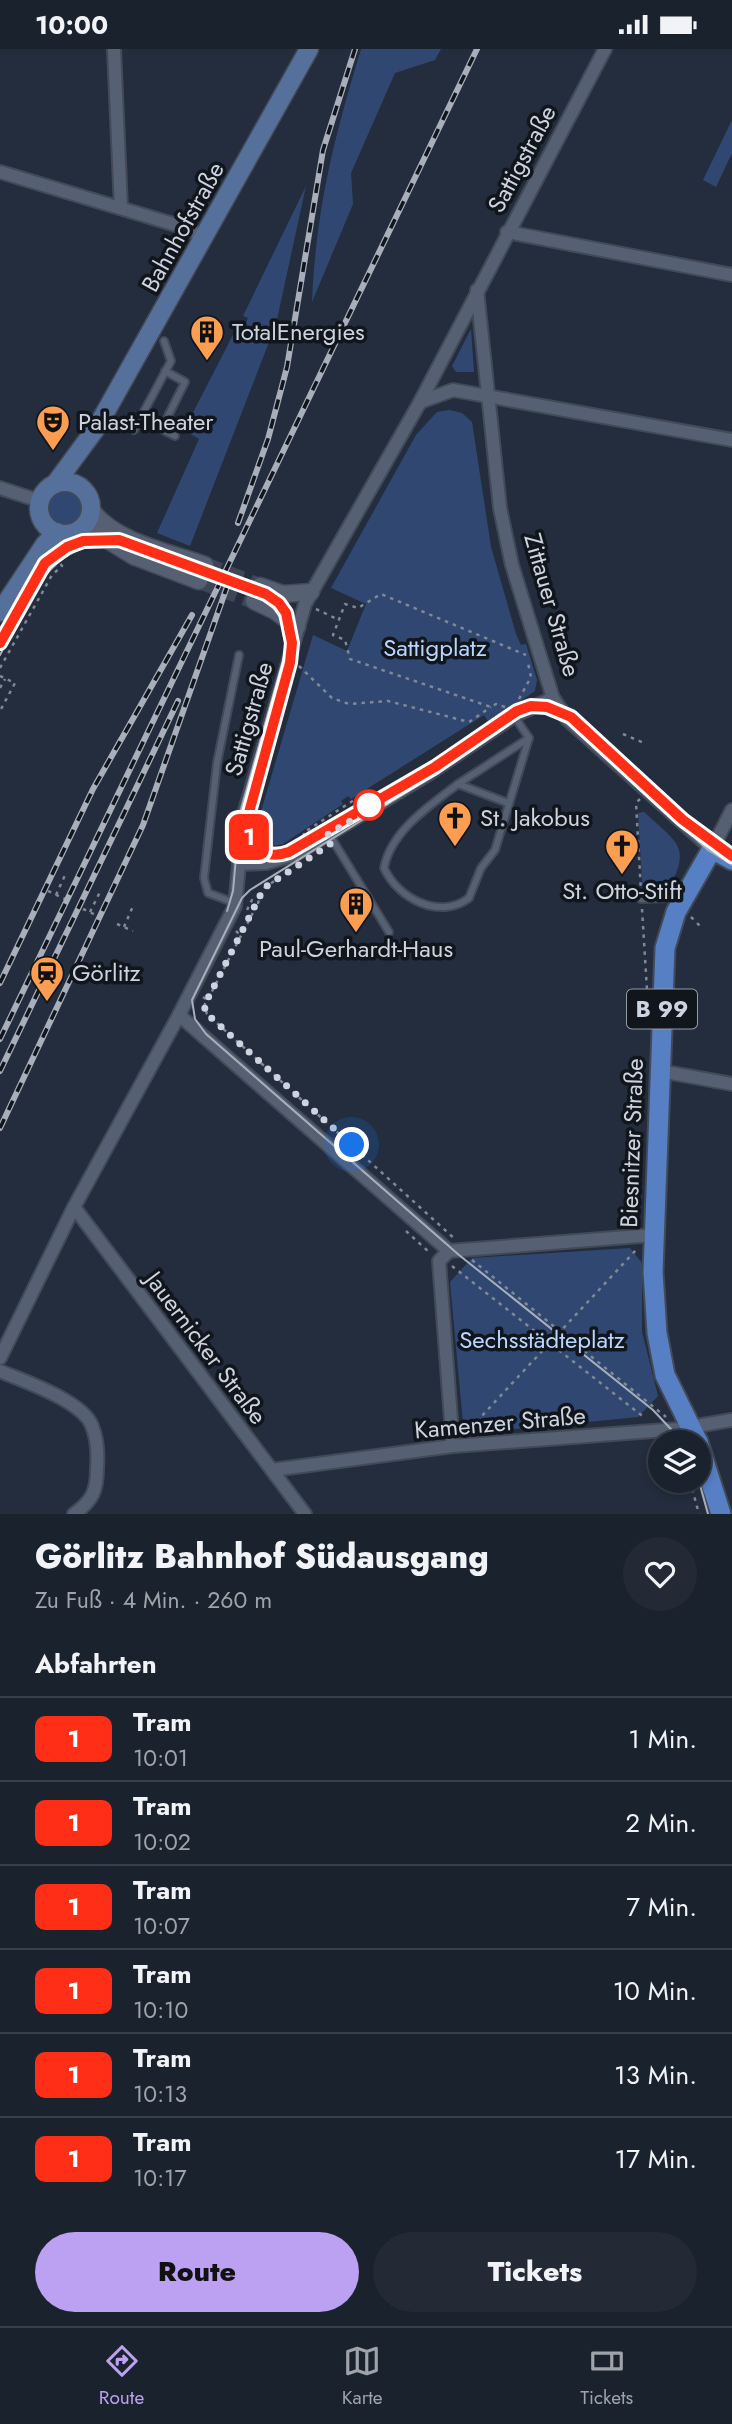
<!DOCTYPE html>
<html lang="de">
<head>
<meta charset="utf-8">
<style>
	body { margin:0; font-family:Jost,sans-serif; background:#232a36; color:#f1f3f6; height:100vh; display:flex; flex-direction:column; font-size:26px; white-space:nowrap }
	* { box-sizing:border-box; margin:0 }
	p { font-size:23px; color:#9fa4aa }
	.icon { flex:none; width:38px; height:38px; fill:none; stroke:currentColor; stroke-width:2; stroke-linecap:round; stroke-linejoin:round }
	.map { position:relative; height:1465px; overflow:hidden }
	.details { display:flex; flex-direction:column; background:#1a222e; flex:1 }
	.details>* { flex:none }
	.badge { padding:0 14px; border-radius:10px; font-size:24px; line-height:46px }
	.tools { position:absolute; left:648px; top:1381px; display:grid; gap:14px }
	.tools a { display:grid; place-items:center; width:63px; height:63px; border-radius:50%; background:#1a222e; box-shadow:0 4px 10px #0003,0 0 0 2px #383f4a; font-size:35px }
	.you { position:absolute; width:35px; height:35px; margin:-18px; border:5px solid #fff; border-radius:50%; background:#1a73e8; box-shadow:0 0 0 10px #1a73e833 }
	.map>.badge { position:absolute; translate:-50% -50%; box-shadow:0 0 0 4px #fff }
	h2 { padding:0 35px; font-size:26px; line-height:63px }
	.round { display:grid; place-items:center; flex:none; width:74px; height:74px; border-radius:37px; background:#232a36 }
	.headline { display:flex; align-items:center; justify-content:space-between; height:119px; padding:0 35px }
	h1 { font-size:33px; font-weight:800; line-height:52px }
	.action { display:flex; gap:14px; margin-top:auto; padding:14px 35px }
	.action a { flex:1; height:80px; border-radius:42px; background:#bca0f2; color:#111; font-size:28px; font-weight:800; line-height:80px; text-align:center }
	.action a+a { background:#232a36; color:#f1f3f6 }
	ul { padding:0; list-style:none }
	li { display:flex; align-items:center; gap:21px; height:84px; padding:0 35px; border-top:2px solid #383f4a }
	li div { flex:1 }
	li b { display:block; font-size:26px }
	li em { font-style:normal }
	li .badge { min-width:77px; font-weight:700; text-align:center }
	.status { display:flex; justify-content:space-between; align-items:center; height:49px; padding:0 35px; background:#1a222e; direction:ltr }
	.status svg { height:19px; fill:currentColor }
	.tabs { display:flex; justify-content:space-around; align-items:center; height:98px; border-top:2px solid #383f4a; background:#1a222e; font-size:19px; color:#9fa4aa }
	.tabs a { display:grid; justify-items:center; gap:4px }
	.tabs .current { color:#bca0f2 }
	.map>svg:first-child { display:block }
	.green { fill:#304871 }
	.lines { fill:none; stroke-linecap:round; stroke-linejoin:round }
	.tertiary-tunnel { stroke:#3d4656; stroke-width:16; stroke-dasharray:16 8; stroke-linecap:butt }
	.service-casing { stroke:#424a58; stroke-width:10 }
	.minor-casing { stroke:#424a58; stroke-width:16 }
	.tertiary-casing { stroke:#424a58; stroke-width:19 }
	.secondary-casing { stroke:#424a58; stroke-width:21 }
	.primary-casing { stroke:#424a58; stroke-width:23 }
	.path { stroke:#808896; stroke-width:2.5; stroke-dasharray:3.5 5; stroke-linecap:butt }
	.service { stroke:#556073; stroke-width:6 }
	.minor { stroke:#556073; stroke-width:12 }
	.tertiary { stroke:#556073; stroke-width:16 }
	.secondary { stroke:#56709c; stroke-width:18 }
	.primary { stroke:#577fc4; stroke-width:19 }
	.tram { stroke:#a8afbb; stroke-width:2 }
	.rail-casing { stroke:#a8afbb; stroke-width:6 }
	.rail { stroke:#11161d; stroke-width:3.5; stroke-dasharray:10; stroke-linecap:butt }
	.line-casing { stroke:#fff; stroke-width:16 }
	.line { stroke:#ff2e17; stroke-width:10 }
	.walk { stroke:#ced4df; stroke-width:7; stroke-dasharray:0 12.6 }
	.stop-dot { fill:#fff; stroke:#ff2e17; stroke-width:3.5 }
	.labels { text-anchor:middle; stroke-width:7; stroke-linejoin:round; paint-order:stroke }
	.shield { fill:#11161d; stroke:#959ba5; stroke-width:2 }
	.shield-label { font-size:23px; font-weight:bold; fill:#ced4df }
	.street-label { font-size:24px; fill:#ced4df; stroke:#11161d }
	.poi-label { font-size:24px; fill:#ced4df; stroke:#11161d; text-anchor:start }
	.park-label { font-size:24px; fill:#bbd5ff; stroke:#11161d }
</style>
</head>
<body>
<div class="status"><b>10:00</b><svg viewBox="0 0 49 12"><path d="M0 12V9h3v3zM5 12V6h3v6zM10 12V3h3v9zM15 12V0h3v12zM26 1h20v11H26zM47 4h2v5h-2z"/></svg></div>
<div class="map">
<svg width="732" height="1465" viewBox="0 0 732 1465">
	<rect width="100%" height="100%" fill="#232d3e"/>
	<g class="green">
		<path d="M361,0H441L435,11L395,24L351,124L353,155L312,253C316,159 334,89 361,0Z"/>
		<path d="M732,71V104L716,138L703,131Z"/>
		<path d="M306,137L276,275L190,497L157,484L199,390L184,381L234,284L240,286L248,269L243,267Z"/>
		<path d="M471,280L474,323H456L452,317Z"/>
		<path d="M449,361L462,364L472,373L491,498L516,585L521,596L526,595L537,631L535,642L489,674L484,666L351,750L348,747L341,752L343,755L283,795L267,798L259,790L257,776L313,586L347,602L366,555L331,539L416,386L437,363Z"/>
		<circle cx="65" cy="459" r="16"/>
		<path d="M644,763C681,797 692,798 665,847L643,848L638,764Z"/>
		<path d="M630,1199L642,1214V1283L658,1347L638,1368L464,1385L450,1233L472,1209Z"/>
	</g>
	<g class="lines">
		<g class="tertiary-tunnel">
			<path d="M205,516L260,537"/>
			<path d="M199,532L254,552"/>
		</g>
		<g class="service-casing">
			<g id="service">
				<path d="M165,322L185,333L168,367"/>
				<path d="M140,369L175,387"/>
				<path d="M134,381L171,312L164,292"/>
				<path d="M458,735L529,689"/>
				<path d="M508,754L458,735C429,757 391,782 384,819C398,850 440,871 469,849L481,819L495,801L529,689L514,667"/>
				<path d="M329,785L389,883"/>
				<path d="M641,850L668,849L677,853"/>
				<path d="M235,854L208,844L204,829L217,714L239,606"/>
			</g>
		</g>
		<g class="minor-casing">
			<g id="minor">
				<path d="M114,0L121,159"/>
				<path d="M0,123L183,178L205,188"/>
				<path d="M507,183L732,226"/>
				<path d="M477,241L500,459L512,516L553,649L567,670L712,800L732,761"/>
				<path d="M420,353L453,341L732,391"/>
				<path d="M0,439L40,452"/>
				<path d="M239,815L266,814L296,805L427,726L514,667L553,649"/>
				<path d="M179,966L449,1202"/>
				<path d="M660,1022L732,1035"/>
				<path d="M74,1158L305,1465"/>
				<path d="M449,1202L653,1186"/>
				<path d="M449,1202L439,1212L453,1397"/>
				<path d="M0,1309L74,1158L179,966L235,857L244,765L305,555L420,353L605,0"/>
				<path d="M0,1322C23,1332 83,1352 92,1377C97,1389 98,1407 97,1420C97,1442 92,1452 74,1465"/>
				<path d="M272,1421L453,1397L679,1380L732,1371"/>
			</g>
		</g>
		<g class="tertiary-casing">
			<g id="tertiary">
				<path d="M90,459C113,493 169,503 205,516"/>
				<path d="M79,480L91,481L133,507L199,532"/>
				<path d="M260,537L283,545L311,543"/>
				<path d="M254,552L275,562L297,578"/>
			</g>
		</g>
		<g class="secondary-casing">
			<g id="secondary">
				<circle cx="65" cy="459" r="26"/>
				<path d="M55,435L97,378L309,0"/>
				<path d="M0,563L45,495L57,483"/>
			</g>
		</g>
		<g class="primary-casing">
			<g id="primary">
				<path d="M698,1393L665,1326L657,1284L653,1223L665,899L676,863L712,800L732,811"/>
				<path d="M698,1393L721,1465"/>
			</g>
		</g>
		<g class="path">
			<path d="M316,560L337,570"/>
			<path d="M299,617L332,649L349,655L388,652L469,673L491,658"/>
			<path d="M0,619L52,526L62,517L54,506"/>
			<path d="M0,627L15,634L0,662"/>
			<path d="M0,639L5,630"/>
			<path d="M519,650L531,628L528,614"/>
			<path d="M505,658L496,655L491,658L350,610L345,591L333,586L345,555L358,559L381,545L526,606"/>
			<path d="M623,685L644,694"/>
			<path d="M640,750L636,754L641,843"/>
			<path d="M305,787L303,784L365,744L366,747"/>
			<path d="M48,842L65,850"/>
			<path d="M56,846L66,824"/>
			<path d="M83,860L98,867"/>
			<path d="M642,860L647,941"/>
			<path d="M247,861L252,851L258,854L264,839L292,820"/>
			<path d="M90,863L101,841"/>
			<path d="M691,868L703,880"/>
			<path d="M117,875L133,882"/>
			<path d="M124,878L133,857"/>
			<path d="M236,882L241,887"/>
			<path d="M203,948L207,951L204,957L207,965L456,1191"/>
			<path d="M208,950L258,854"/>
			<path d="M406,1182L429,1203"/>
			<path d="M472,1211L666,1368"/>
			<path d="M452,1217L645,1369"/>
			<path d="M465,1385L637,1200"/>
			<path d="M690,1432L699,1465"/>
		</g>
		<use href="#service" class="service"/>
		<use href="#minor" class="minor"/>
		<use href="#tertiary" class="tertiary"/>
		<use href="#secondary" class="secondary"/>
		<use href="#primary" class="primary"/>
		<g class="tram">
			<path d="M0,606C26,557 51,484 120,498C148,503 175,517 201,527"/>
			<path d="M248,767L251,791L259,802L280,806L301,796"/>
			<path d="M227,862L233,842L240,764L286,600C287,575 279,557 256,548"/>
			<path d="M683,1393L653,1361L459,1206L206,985L195,970L192,951L242,849L250,841L415,738L526,662L547,663L559,667L708,801L732,816"/>
			<path d="M698,1429L708,1465"/>
		</g>
		<g class="rail-casing">
			<g id="rail">
				<path d="M238,474L268,390L287,318L323,101L355,0"/>
				<path d="M0,934L93,740L192,566"/>
				<path d="M0,990L477,0"/>
				<path d="M0,1022L178,652"/>
				<path d="M0,1079L143,776L229,532"/>
			</g>
		</g>
		<use href="#rail" class="rail"/>
	</g>
	<g class="lines">
		<g class="line-casing">
			<path id="line" d="M0,594L45,514L67,498L83,492L119,491L266,545L279,554L286,564L292,594L290,614L248,767C248,794 260,813 289,803L435,718L517,662L531,657L547,658L571,668L683,771L732,807"/>
		</g>
		<use href="#line" class="line"/>
		<path class="walk" d="M352,1096L207,965L204,957L264,839L333,793L328,785L373,759L369,756"/>
	</g>
	<defs>
		<g id="building-pin" transform="scale(1.75)"><path d="M0 17L-7.5 6A9.5 9.5 0 1 1 7.5 6Z" fill="#fb9e51" stroke="#11161d"/><path d="M-4-6H4V6H1V3H-1V6H-4ZM-2.5-4.3h1.7v1.8h-1.7ZM.8-4.3h1.7v1.8H.8ZM-2.5-1h1.7V.8h-1.7ZM.8-1h1.7V.8H.8Z" fill="#111"/></g>
		<g id="theatre-pin" transform="scale(1.75)"><path d="M0 17L-7.5 6A9.5 9.5 0 1 1 7.5 6Z" fill="#fb9e51" stroke="#11161d"/><path d="M-5-5.5Q0-4 5-5.5V0Q5 5 0 6Q-5 5-5 0ZM-3.3-2.5H-1v1.5H-3.3ZM1-2.5H3.3v1.5H1ZM-2.8 1Q0 5.5 2.8 1Z" fill="#111"/></g>
		<g id="church-pin" transform="scale(1.75)"><path d="M0 17L-7.5 6A9.5 9.5 0 1 1 7.5 6Z" fill="#fb9e51" stroke="#11161d"/><path d="M-1.2-6h2.4v3.5h3.3v2.4h-3.3V6h-2.4V-.1h-3.3v-2.4h3.3Z" fill="#111"/></g>
		<g id="station-pin" transform="scale(1.75)"><path d="M0 17L-7.5 6A9.5 9.5 0 1 1 7.5 6Z" fill="#fb9e51" stroke="#11161d"/><path d="M-3-6H3Q5-6 5-4V2Q5 4 3 4L4.5 6H3L1.5 4h-3L-3 6H-4.5L-3 4Q-5 4-5 2V-4Q-5-6-3-6ZM-3.5-4v3h7v-3ZM-3.5 1v1.5H-2V1ZM2 1v1.5H3.5V1Z" fill="#111"/></g>
	</defs>
	<g fill-rule="evenodd">
		<use href="#building-pin" x="207" y="283"/>
		<use href="#theatre-pin" x="53" y="373"/>
		<use href="#church-pin" x="455" y="769"/>
		<use href="#church-pin" x="622" y="797"/>
		<use href="#building-pin" x="356" y="855"/>
		<use href="#station-pin" x="47" y="924"/>
	</g>
	<circle class="stop-dot" cx="369" cy="756" r="14"/>
	<g class="labels">
		<rect class="shield" x="627" y="940.5" width="70" height="39" rx="5"/>
		<g class="shield-label">
			<text x="662" y="968">B 99</text>
		</g>
		<g class="street-label">
			<text transform="translate(522 110) rotate(-62)" y="8">Sattigstraße</text>
			<text transform="translate(183 178) rotate(-61)" y="8">Bahnhofstraße</text>
			<text transform="translate(552 556) rotate(74)" y="8">Zittauer Straße</text>
			<text transform="translate(249 670) rotate(-74)" y="8">Sattigstraße</text>
			<text transform="translate(632 1094) rotate(-88)" y="8">Biesnitzer Straße</text>
			<text transform="translate(206 1299) rotate(53)" y="8">Jauernicker Straße</text>
			<text transform="translate(500 1374) rotate(-5)" y="8">Kamenzer Straße</text>
		</g>
		<g class="poi-label">
			<text x="232" y="291">TotalEnergies</text>
			<text x="78" y="381">Palast-Theater</text>
			<text x="480" y="777">St. Jakobus</text>
			<text x="622" y="850" text-anchor="middle">St. Otto-Stift</text>
			<text x="356" y="908" text-anchor="middle">Paul-Gerhardt-Haus</text>
			<text x="72" y="932">Görlitz</text>
		</g>
		<g class="park-label">
			<text x="435" y="607">Sattigplatz</text>
			<text x="542" y="1299">Sechsstädteplatz</text>
		</g>
	</g>
</svg>
<div class="tools">
<a><svg class="icon" aria-label="layers" viewBox="0 0 24 24"><path d="M12 4l9 5-9 5-9-5zM3 14l9 5 9-5"/></svg></a>
</div>
<div class="you" style="left:352px;top:1096px"></div>
<b class="badge" style="left:249px;top:788px;background:#ff2e17;color:#fff">1</b>
</div>
<section class="details">
<div class="headline"><div><h1>Görlitz Bahnhof Südausgang</h1><p>Zu Fuß · 4 Min. · 260 m</p></div><a class="round"><svg class="icon" aria-label="heart" viewBox="0 0 24 24"><path d="M12 20l-8-8c-3-5 5-10 8-4 3-6 11-1 8 4z"/></svg></a></div>
<h2>Abfahrten</h2>
<ul>
<li><span class="badge" style="background:#ff2e17;color:#fff">1</span><div><b>Tram</b><p>10:01</p></div><em>1 Min.</em></li>
<li><span class="badge" style="background:#ff2e17;color:#fff">1</span><div><b>Tram</b><p>10:02</p></div><em>2 Min.</em></li>
<li><span class="badge" style="background:#ff2e17;color:#fff">1</span><div><b>Tram</b><p>10:07</p></div><em>7 Min.</em></li>
<li><span class="badge" style="background:#ff2e17;color:#fff">1</span><div><b>Tram</b><p>10:10</p></div><em>10 Min.</em></li>
<li><span class="badge" style="background:#ff2e17;color:#fff">1</span><div><b>Tram</b><p>10:13</p></div><em>13 Min.</em></li>
<li><span class="badge" style="background:#ff2e17;color:#fff">1</span><div><b>Tram</b><p>10:17</p></div><em>17 Min.</em></li>
</ul>
<div class="action"><a>Route</a><a>Tickets</a></div>
</section>
<nav class="tabs">
<a class="current"><svg class="icon" aria-label="directions" viewBox="0 0 24 24"><path d="M12 3l9 9-9 9-9-9zM9 14v-3h6M13 9l2 2-2 2"/></svg>Route</a>
<a><svg class="icon" aria-label="map" viewBox="0 0 24 24"><path d="M3 6l6-2 6 2 6-2v14l-6 2-6-2-6 2zM9 4v14M15 6v14"/></svg>Karte</a>
<a><svg class="icon" aria-label="tickets" viewBox="0 0 24 24"><path d="M3 7h18v10H3zM15 7v10"/></svg>Tickets</a>
</nav>
</body>
</html>
